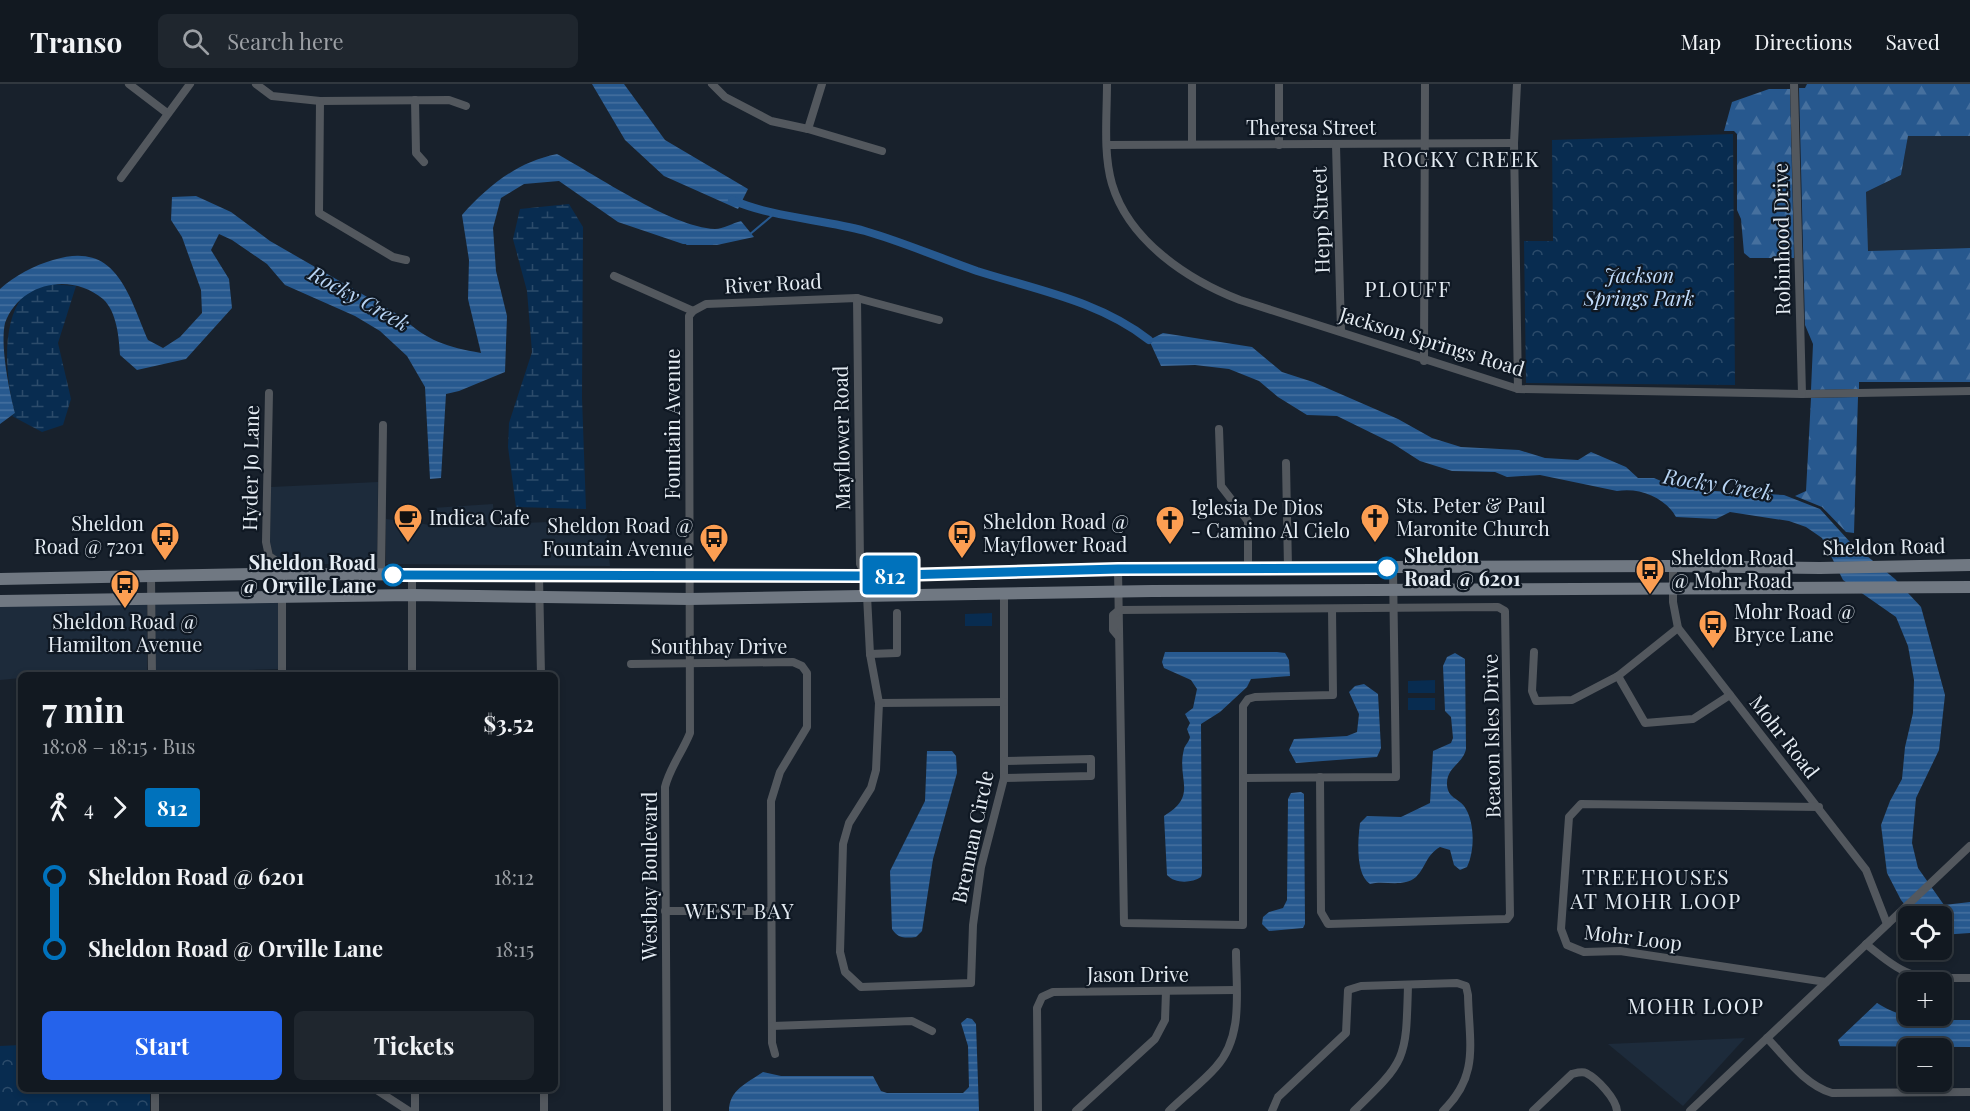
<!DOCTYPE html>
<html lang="en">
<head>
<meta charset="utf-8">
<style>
	body { margin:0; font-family:"Playfair Display",serif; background:#1f262e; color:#f1f3f6; height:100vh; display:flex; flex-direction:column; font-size:22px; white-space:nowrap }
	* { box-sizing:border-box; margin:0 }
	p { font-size:20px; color:#9ca0a5 }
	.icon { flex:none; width:33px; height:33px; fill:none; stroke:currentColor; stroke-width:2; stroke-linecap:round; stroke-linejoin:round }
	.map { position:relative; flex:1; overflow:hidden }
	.side { position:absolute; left:18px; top:588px; width:540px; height:420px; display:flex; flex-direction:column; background:#121921; border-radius:9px; box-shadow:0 3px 9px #0003,0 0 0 2px #31383f }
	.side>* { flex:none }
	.badge { padding:0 12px; border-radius:4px; font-size:21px; line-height:39px }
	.fabs { position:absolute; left:1898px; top:822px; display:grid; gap:12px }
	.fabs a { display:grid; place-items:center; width:54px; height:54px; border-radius:9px; background:#121921; box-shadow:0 3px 9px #0003,0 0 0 2px #31383f; font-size:30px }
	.map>.badge { position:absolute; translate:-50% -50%; box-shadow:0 0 0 3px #fff }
	.legs { display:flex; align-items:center; gap:9px; height:66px; padding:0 24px; font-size:20px }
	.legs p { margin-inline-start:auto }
	.overview { display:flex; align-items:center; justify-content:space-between; height:102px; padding:0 24px }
	h1 { font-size:33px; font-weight:700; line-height:45px }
	.cta { display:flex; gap:12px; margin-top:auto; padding:12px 24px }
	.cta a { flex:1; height:69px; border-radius:9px; background:#2563eb; color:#fff; font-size:24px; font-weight:700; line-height:69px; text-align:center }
	.cta a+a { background:#1f262e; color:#f1f3f6 }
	ul { padding:0 24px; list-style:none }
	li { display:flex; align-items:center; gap:21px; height:72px; font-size:22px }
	li i { display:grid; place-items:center; width:9px; height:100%; margin:0 8px; background:currentColor }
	li i::after { content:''; width:15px; height:15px; margin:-8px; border:4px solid; border-radius:50%; background:#121921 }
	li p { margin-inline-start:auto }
	li:first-child i { background:linear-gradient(#0000 50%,currentColor 0) }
	li:last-child i { background:linear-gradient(currentColor 50%,#0000 0) }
	header { display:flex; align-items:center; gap:36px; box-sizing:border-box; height:84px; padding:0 30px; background:#121921; border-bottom:2px solid #31383f }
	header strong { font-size:28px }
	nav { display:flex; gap:33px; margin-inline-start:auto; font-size:21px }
	.search { width:420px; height:54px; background:#1f262e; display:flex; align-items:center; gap:15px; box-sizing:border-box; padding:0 21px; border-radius:9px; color:#9ca0a5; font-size:22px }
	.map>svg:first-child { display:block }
	.built { fill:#1d2b3b }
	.grass { fill:#082c50 }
	.forest { fill:url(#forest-firs) }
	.wetland { fill:url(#wetland-marsh) }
	.park { fill:url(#park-crowns) }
	.water { fill:url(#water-rules) }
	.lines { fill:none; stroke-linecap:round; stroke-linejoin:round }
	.stream { stroke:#27598f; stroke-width:2 }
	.canal { stroke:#27598f; stroke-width:8 }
	.street { stroke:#53585e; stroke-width:8 }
	.secondary { stroke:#707882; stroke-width:12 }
	.line-1-casing { stroke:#fff; stroke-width:14 }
	.line-1 { stroke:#0072bc; stroke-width:9 }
	.stop-1-dot { fill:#fff; stroke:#0072bc; stroke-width:3 }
	.labels { text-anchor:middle; stroke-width:4.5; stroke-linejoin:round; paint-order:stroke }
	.street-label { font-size:20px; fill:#e5ecf3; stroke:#0f1823 }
	.park-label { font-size:20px; font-style:italic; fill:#c2ddfd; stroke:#0f1823 }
	.poi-label { font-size:20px; fill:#e5ecf3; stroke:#0f1823; text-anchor:start }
	.stop-label { font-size:20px; font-weight:bold; fill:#e5ecf3; stroke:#0f1823; text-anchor:start }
	.neighbourhood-label { font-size:21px; letter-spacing:1.5px; fill:#e5ecf3; stroke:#0f1823 }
	.water-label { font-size:21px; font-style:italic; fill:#b8d4f3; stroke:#0f1823 }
</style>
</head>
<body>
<header>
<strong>Transo</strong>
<div class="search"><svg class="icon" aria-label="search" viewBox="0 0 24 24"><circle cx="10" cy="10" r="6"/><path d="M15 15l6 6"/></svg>Search here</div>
<nav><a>Map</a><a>Directions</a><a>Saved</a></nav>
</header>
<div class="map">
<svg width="1970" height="1027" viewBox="0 0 1970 1027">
	<defs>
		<pattern id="forest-firs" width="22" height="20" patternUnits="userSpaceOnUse" patternTransform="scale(1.5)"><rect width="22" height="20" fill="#27588e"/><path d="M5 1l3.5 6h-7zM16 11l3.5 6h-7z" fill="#46709e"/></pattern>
		<pattern id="wetland-marsh" width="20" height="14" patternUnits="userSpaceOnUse" patternTransform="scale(1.5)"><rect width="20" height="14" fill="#082c50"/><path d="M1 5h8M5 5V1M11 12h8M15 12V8" fill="none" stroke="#2c4b6a"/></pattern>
		<pattern id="park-crowns" width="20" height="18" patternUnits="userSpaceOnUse" patternTransform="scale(1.5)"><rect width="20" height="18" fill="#082c50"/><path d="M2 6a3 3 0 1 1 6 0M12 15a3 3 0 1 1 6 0" fill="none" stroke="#2c4b6a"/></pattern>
		<pattern id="water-rules" width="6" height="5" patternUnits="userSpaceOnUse" patternTransform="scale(1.5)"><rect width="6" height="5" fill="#27598f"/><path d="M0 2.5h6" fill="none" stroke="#46719f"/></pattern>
	</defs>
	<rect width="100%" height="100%" fill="#18212c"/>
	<g class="built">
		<path d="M1908,52H1970V164L1867,167L1866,108L1901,91Z"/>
		<path d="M378,398L377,480H283L273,470L270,458L271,403Z"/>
		<path d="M493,420L494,440L605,436L610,482L386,480V435L431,441L432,424Z"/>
		<path d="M278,515V585L156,589L155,517Z"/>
		<path d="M147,517V589L21,591V594L0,596V522Z"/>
		<path d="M1745,954L1683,1022L1608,960Z"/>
	</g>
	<g class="grass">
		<path d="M992,529V542H965V530Z"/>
		<path d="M1435,596V609H1408V597Z"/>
		<rect x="1408" y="614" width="27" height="12"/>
	</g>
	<g class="forest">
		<path d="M1807,0H1970V52H1908L1901,91L1866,108L1868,167L1970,164V298H1859V305L1811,306L1813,260L1805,241L1799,4H1805Z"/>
		<path d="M1769,5H1790L1794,174H1750L1744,169L1741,135L1737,126V50L1734,47H1724L1732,18Z"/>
		<path d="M1858,313L1854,449L1846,448L1822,423L1795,412L1806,407L1811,314Z"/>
	</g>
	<g class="wetland">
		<path d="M569,120L583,143L582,314L586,425L516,423L508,363L509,339L532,268L527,207L513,155L520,125Z"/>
		<path d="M51,200L76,202L58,259L71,315L63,341L42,348L12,332L15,329C5,292 0,232 28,207C34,203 44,202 51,200Z"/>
	</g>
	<g class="park">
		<path d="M1733,50L1735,301L1526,299L1524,157H1553L1552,56Z"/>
		<path d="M21,961V1005H150V1027H0V962Z"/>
	</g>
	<g class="water">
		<path d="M592,0H624L665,56L748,105L738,125L664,92L625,56Z"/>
		<path d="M557,70C596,91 671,143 715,145C723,145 733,139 741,137L754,153L717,161L683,160L618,138L559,97L524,100L501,114L493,144L496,187L507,232L505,288L459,307L446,310L441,394L430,395L425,303L407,272L380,247L355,232L285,201L267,180L232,156L219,150L211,166L229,195L232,224L186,275L137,286L120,271C119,254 117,228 103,215C71,188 20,198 5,239C0,261 9,306 15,329L0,340V205C14,192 35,181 53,176C116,156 128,209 148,256L163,264L180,253L202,229L201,206L182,153L171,136L172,113L196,112L231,128L270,157L402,233C427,257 447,263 481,269L468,215L469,176L462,131C488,102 517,78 557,70Z"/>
		<path d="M1163,249L1252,263L1282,288L1313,298L1398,335L1432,354L1461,363L1519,366L1545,374L1578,376L1591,368L1626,383L1638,394H1654L1680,405L1784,411L1820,425L1850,458L1895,495L1921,523L1945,611L1939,666L1916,714L1912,759L1918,784L1944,821L1970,818V849L1941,851V832H1914L1901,816L1887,789L1881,741L1890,717L1902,695L1905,663L1913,629L1914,596L1908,562L1896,533L1843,496L1822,454L1806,443L1789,437L1730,428L1716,435L1676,433C1665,413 1639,403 1617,407L1540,391L1507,393L1495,388L1452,387L1420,377L1392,359L1337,332L1307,331L1278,313L1259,297L1229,285L1195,281L1161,282L1149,256Z"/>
		<path d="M1165,568H1277L1285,569L1289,576L1290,592L1251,595L1247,603L1220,628L1201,640L1202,789L1201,793C1192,799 1175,800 1167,791L1164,732C1199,711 1176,696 1184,665C1185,661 1189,658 1190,653L1187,645L1190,639L1185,630L1193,624L1197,605L1191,596L1164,584L1162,578Z"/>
		<path d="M1455,569L1465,575L1466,665C1463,680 1446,683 1447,701C1448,714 1458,714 1464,722C1475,737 1475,767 1467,783L1460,786L1454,781L1450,766L1440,763C1426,771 1426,783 1416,793C1403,804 1384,796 1370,800C1355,790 1358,755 1360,739L1367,732L1401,733L1430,719L1433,667L1451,659L1453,654L1451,633L1445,627L1443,582L1447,573Z"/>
		<path d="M1364,600L1378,610L1381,664L1377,673L1296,679L1289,666L1294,655L1347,652L1357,648L1359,630L1349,608L1355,602Z"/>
		<path d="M927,667H952L956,672L957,689L933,775L922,847L916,853C906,854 898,855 892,845L890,787L925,717Z"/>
		<path d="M1301,708L1304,710L1305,840L1303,844L1269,847L1262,840L1263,833L1269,828L1283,824L1287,816L1288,715L1291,709Z"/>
		<path d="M1877,919C1907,938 1935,936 1970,936V963L1840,962L1838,956Z"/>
		<path d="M967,934L972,935L976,940L979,1027H729C729,1006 747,999 763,988L781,992H873L881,1007L887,1009H963L969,1003L968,962L961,939Z"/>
	</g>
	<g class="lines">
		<g class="stream">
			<path d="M749,151L774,130"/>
			<path d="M687,160H712"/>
		</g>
		<path class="canal" d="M732,116C775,134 821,135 865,147C903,158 940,174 977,187C1037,206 1099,217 1149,256"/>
		<g class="street">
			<path d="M129,0L167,29"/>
			<path d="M256,0L272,12L320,17L449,16L466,22"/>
			<path d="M712,0L725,13L771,37L808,45L882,67"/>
			<path d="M1107,0C1107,32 1103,69 1112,100C1129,157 1188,196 1240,216L1518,305L1802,310L1970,307"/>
			<path d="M1192,0V59"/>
			<path d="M1517,0L1514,59L1518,305"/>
			<path d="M1794,0L1802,310"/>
			<path d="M415,16L416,69L424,78"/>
			<path d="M320,17L319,129L393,173L406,176"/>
			<path d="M808,45L822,0"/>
			<path d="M1108,61L1514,59"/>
			<path d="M1279,61V0"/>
			<path d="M1336,61L1341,247"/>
			<path d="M121,94L190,0"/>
			<path d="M614,192L693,227L706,220L857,214L939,236"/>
			<path d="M857,214L860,480L866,492L870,570L879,619L876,686L871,704L849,739L843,760L840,868L845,888L861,903L971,899L973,841L981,783L1004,694V510"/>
			<path d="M1424,277L1425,0"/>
			<path d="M269,309L266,458L269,472L278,478L282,490V591"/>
			<path d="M1219,345L1221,402L1248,437V484"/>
			<path d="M1286,379L1288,484"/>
			<path d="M1673,482V518L1678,544L1866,786L1887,840"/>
			<path d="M1118,485L1124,839L1243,841V622L1248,615L1255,613L1333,611L1332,525"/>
			<path d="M151,491L152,591"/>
			<path d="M381,491L383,341"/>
			<path d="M412,491V591"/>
			<path d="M539,492L541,591"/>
			<path d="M1119,526L1498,523L1505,527L1510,831L1507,835L1328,840L1321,828L1320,693"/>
			<path d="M1118,552L1113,546V531L1119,526"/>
			<path d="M1534,568L1532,607L1536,617L1572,616L1618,592L1678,544"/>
			<path d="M870,570L897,569V529"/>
			<path d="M631,580L793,578L802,582L807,589V643L780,688L771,717L772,959L775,970"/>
			<path d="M1618,592L1645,639L1693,635L1730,611"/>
			<path d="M879,619L1004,618"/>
			<path d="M1004,694L1091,692V675L1005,677"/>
			<path d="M1245,694L1396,693L1393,485"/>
			<path d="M1819,723L1581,720L1569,733L1561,845L1567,861L1584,868L1620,867L1826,898"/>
			<path d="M665,827H770"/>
			<path d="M1866,860C1911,897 1914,894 1970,894"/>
			<path d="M772,942L912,937L932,947"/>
			<path d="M1767,954C1786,974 1805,1001 1832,1009L1970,1008"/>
			<path d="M155,1005V1027"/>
			<path d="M375,1005L409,1027"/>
			<path d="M415,1005V1027"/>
			<path d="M544,1005V1027"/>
			<path d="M667,1027L665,703C670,683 682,669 690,649L689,232L693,227"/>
			<path d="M1038,1027L1037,924L1042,913L1053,908L1236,906"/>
			<path d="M1076,1027L1155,955L1165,936L1166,907"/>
			<path d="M1169,1027C1184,1012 1202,999 1216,983C1244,952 1236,906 1236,868"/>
			<path d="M1272,1027L1278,1013L1346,949L1348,906L1361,902L1457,899L1466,902L1468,911C1469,959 1480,991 1443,1027"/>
			<path d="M1354,1027C1407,976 1406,975 1408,901"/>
			<path d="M1533,1027L1572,990C1576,989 1582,987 1586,989C1598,995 1616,1015 1617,1027"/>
			<path d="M1690,1027L1970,762"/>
		</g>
		<g class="secondary">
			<path d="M0,495L253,490L866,492L1152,484L1673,482L1820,484L1970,481"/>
			<path d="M0,517L412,511L689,515L1152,507L1970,503"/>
		</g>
	</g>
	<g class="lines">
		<g class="line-1-casing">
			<path id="line-1" d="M393,491L866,492L1118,485L1387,484"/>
		</g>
		<use href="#line-1" class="line-1"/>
	</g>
	<defs>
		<g id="cafe-pin" transform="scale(1.5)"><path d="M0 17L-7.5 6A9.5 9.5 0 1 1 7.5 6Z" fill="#fc9e52" stroke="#0f1823"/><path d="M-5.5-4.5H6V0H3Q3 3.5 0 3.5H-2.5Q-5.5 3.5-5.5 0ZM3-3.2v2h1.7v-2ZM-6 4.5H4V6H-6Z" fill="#111"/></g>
		<g id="church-pin" transform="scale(1.5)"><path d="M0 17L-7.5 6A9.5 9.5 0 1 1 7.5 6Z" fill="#fc9e52" stroke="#0f1823"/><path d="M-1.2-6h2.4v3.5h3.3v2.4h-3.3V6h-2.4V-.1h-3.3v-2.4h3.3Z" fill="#111"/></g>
		<g id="bus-pin" transform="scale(1.5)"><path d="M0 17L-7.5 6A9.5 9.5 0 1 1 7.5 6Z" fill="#fc9e52" stroke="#0f1823"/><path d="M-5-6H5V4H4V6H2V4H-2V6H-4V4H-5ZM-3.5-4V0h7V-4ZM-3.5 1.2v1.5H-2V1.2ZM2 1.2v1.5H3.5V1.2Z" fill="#111"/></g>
	</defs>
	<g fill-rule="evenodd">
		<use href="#cafe-pin" x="408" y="434"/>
		<use href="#church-pin" x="1375" y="434"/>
		<use href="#church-pin" x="1170" y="436"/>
		<use href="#bus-pin" x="962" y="450"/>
		<use href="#bus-pin" x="165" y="452"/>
		<use href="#bus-pin" x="714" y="454"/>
		<use href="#bus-pin" x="1650" y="486"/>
		<use href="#bus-pin" x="125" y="500"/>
		<use href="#bus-pin" x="1713" y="540"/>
	</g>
	<g class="stop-1-dot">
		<circle cx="1387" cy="484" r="10"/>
		<circle cx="393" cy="491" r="10"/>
	</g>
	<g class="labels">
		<g class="street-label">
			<text x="1311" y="51">Theresa Street</text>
			<text transform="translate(1321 136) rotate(-92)" y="7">Hepp Street</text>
			<text transform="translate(1782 155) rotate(-91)" y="7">Robinhood Drive</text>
			<text transform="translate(773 200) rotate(-3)" y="7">River Road</text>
			<text transform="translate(1432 258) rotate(17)" y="7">Jackson Springs Road</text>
			<text transform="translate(673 340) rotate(-90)" y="7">Fountain Avenue</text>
			<text transform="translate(842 354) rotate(-91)" y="7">Mayflower Road</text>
			<text transform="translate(251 384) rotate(-89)" y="7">Hyder Jo Lane</text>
			<text transform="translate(1884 463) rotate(-1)" y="7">Sheldon Road</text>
			<text x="719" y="570">Southbay Drive</text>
			<text transform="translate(1492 652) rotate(-91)" y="7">Beacon Isles Drive</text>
			<text transform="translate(1784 653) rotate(52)" y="7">Mohr Road</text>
			<text transform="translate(973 753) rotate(-78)" y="7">Brennan Circle</text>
			<text transform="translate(650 792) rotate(-90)" y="7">Westbay Boulevard</text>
			<text transform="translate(1633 854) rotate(7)" y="7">Mohr Loop</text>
			<text x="1138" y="898">Jason Drive</text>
		</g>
		<g class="park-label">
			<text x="1639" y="199">Jackson<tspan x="1639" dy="23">Springs Park</tspan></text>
		</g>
		<g class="poi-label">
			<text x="1396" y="429">Sts. Peter &amp; Paul<tspan x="1396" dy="23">Maronite Church</tspan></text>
			<text x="1191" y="431">Iglesia De Dios<tspan x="1191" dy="23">- Camino Al Cielo</tspan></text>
			<text x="429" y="441">Indica Cafe</text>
			<text x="983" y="445">Sheldon Road @<tspan x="983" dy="23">Mayflower Road</tspan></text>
			<text x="144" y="447" text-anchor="end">Sheldon<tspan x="144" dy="23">Road @ 7201</tspan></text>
			<text x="693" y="449" text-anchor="end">Sheldon Road @<tspan x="693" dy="23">Fountain Avenue</tspan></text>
			<text x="1671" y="481">Sheldon Road<tspan x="1671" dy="23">@ Mohr Road</tspan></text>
			<text x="1734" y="535">Mohr Road @<tspan x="1734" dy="23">Bryce Lane</tspan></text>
			<text x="125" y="545" text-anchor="middle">Sheldon Road @<tspan x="125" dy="23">Hamilton Avenue</tspan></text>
		</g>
		<g class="stop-label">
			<text x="1404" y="479">Sheldon<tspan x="1404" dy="23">Road @ 6201</tspan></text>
			<text x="376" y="486" text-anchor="end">Sheldon Road<tspan x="376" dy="23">@ Orville Lane</tspan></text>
		</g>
		<g class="neighbourhood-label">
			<text x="1461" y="83">ROCKY CREEK</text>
			<text x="1408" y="213">PLOUFF</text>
			<text x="1656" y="801">TREEHOUSES<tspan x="1656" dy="24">AT MOHR LOOP</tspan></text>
			<text x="740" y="835">WEST BAY</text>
			<text x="1696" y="930">MOHR LOOP</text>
		</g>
		<g class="water-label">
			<text transform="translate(359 215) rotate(29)" y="7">Rocky Creek</text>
			<text transform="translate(1718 401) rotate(9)" y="7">Rocky Creek</text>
		</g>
	</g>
</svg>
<div class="fabs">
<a><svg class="icon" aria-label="locate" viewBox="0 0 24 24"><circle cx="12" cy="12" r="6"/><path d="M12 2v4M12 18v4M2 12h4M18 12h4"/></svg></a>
<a>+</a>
<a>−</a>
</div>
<b class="badge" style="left:890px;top:491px;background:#0072bc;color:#fff">812</b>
<section class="side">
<div class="overview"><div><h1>7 min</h1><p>18:08 – 18:15 · Bus</p></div><b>$3.52</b></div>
<div class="legs"><svg class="icon" aria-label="walk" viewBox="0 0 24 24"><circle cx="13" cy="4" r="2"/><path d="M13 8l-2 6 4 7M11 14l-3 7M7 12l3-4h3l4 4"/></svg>4<svg class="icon" aria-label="forward" viewBox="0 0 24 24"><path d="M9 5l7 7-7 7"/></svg><b class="badge" style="background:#0072bc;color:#fff">812</b></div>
<ul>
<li><i style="color:#0072bc"></i><b>Sheldon Road @ 6201</b><p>18:12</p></li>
<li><i style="color:#0072bc"></i><b>Sheldon Road @ Orville Lane</b><p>18:15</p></li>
</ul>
<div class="cta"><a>Start</a><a>Tickets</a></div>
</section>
</div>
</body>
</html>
